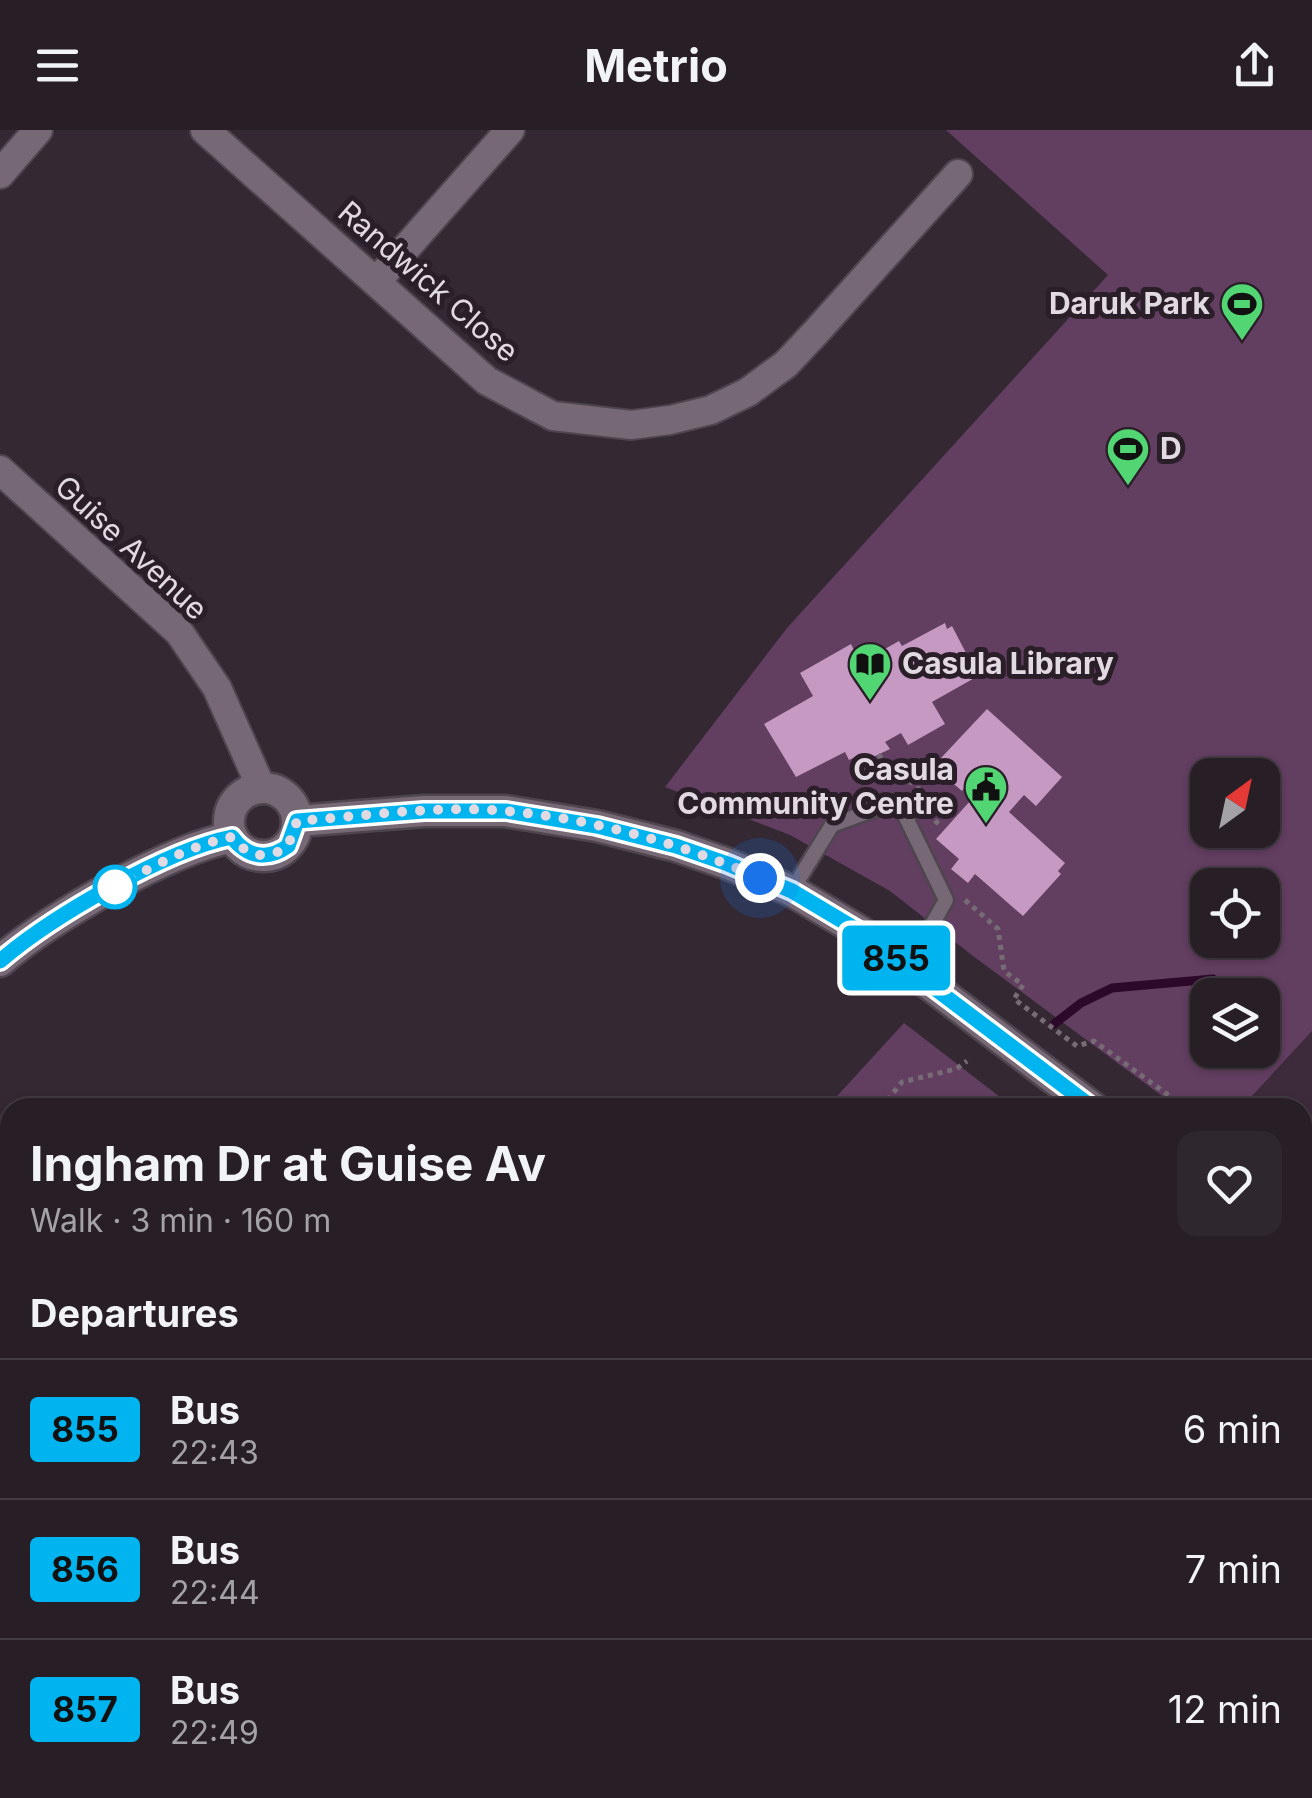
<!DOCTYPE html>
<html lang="en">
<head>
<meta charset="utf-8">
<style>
	body { margin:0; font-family:Inter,sans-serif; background:#2f272e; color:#f1f3f6; height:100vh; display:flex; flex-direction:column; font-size:38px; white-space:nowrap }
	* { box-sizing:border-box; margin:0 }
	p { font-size:32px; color:#a4a2a7 }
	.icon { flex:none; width:55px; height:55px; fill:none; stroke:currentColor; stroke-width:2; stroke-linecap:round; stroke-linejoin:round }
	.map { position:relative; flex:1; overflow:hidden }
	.side { position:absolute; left:0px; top:968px; width:1312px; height:702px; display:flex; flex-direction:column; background:#271e26; border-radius:30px 30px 0 0; box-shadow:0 2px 8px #0004,0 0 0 2px #433c43 }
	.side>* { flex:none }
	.badge { padding:0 20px; border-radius:8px; font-size:35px; line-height:65px }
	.needle { width:65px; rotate:33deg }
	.controls { position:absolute; left:1190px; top:628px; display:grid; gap:20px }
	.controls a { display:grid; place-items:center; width:90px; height:90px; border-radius:20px; background:#271e26; box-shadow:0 2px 8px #0004,0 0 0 2px #433c43; font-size:50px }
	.you { position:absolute; width:50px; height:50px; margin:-25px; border:8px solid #fff; border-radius:50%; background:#1a73e8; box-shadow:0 0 0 15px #1a73e833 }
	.map>.badge { position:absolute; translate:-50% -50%; box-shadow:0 0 0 5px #fff }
	h2 { padding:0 30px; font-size:38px; line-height:90px }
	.round { display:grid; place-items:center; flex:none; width:105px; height:105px; border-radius:20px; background:#2f272e }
	.headline { display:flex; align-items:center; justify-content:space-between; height:170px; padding:0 30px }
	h1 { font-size:48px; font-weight:700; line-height:75px }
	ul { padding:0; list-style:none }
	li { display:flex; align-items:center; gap:30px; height:140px; padding:0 30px; border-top:2px solid #433c43 }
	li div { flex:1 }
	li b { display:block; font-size:38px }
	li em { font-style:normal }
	li .badge { min-width:110px; font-weight:700; text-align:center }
	header { display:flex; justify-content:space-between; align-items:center; height:130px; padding:0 30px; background:#271e26; font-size:45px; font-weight:700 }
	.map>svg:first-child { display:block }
	.built { fill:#3d2b3c }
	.green { fill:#623e60; fill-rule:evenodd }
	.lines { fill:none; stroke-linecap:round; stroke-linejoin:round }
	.stream { stroke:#2c092b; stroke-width:9 }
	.building { fill:#c599c2 }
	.lane-casing { stroke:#4f454f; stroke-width:19 }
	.street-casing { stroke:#4f454f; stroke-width:32 }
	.secondary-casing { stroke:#4f454f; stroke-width:35 }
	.path { stroke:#776c76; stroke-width:5; stroke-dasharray:5 5; stroke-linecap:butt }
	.lane { stroke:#776876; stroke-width:14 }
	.street { stroke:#776876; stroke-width:28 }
	.secondary { stroke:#776876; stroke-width:30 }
	.line-casing { stroke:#fff; stroke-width:22 }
	.line { stroke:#00b5ef; stroke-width:15 }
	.walk { stroke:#e2dae2; stroke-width:10; stroke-dasharray:0 18 }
	.stop-dot { fill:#fff; stroke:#00b5ef; stroke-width:5 }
	.labels { text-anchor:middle; stroke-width:10; stroke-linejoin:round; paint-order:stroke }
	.street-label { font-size:30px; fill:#e2dae2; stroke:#2a1e29 }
	.poi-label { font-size:30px; font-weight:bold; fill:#e2dae2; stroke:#2a1e29; text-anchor:end }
</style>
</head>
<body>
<header><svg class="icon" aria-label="menu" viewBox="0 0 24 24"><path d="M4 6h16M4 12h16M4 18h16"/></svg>Metrio<svg class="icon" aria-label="share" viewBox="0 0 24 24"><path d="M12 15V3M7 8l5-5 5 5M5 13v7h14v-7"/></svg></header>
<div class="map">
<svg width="1312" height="1668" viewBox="0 0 1312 1668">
	<rect width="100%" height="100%" fill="#342833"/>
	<path class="built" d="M1312,901V1091L1303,1083L1302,978H1242Z"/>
	<g class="green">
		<path d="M946,0H1312V901L1242,977H1177L973,826L890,761L790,705L665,657L787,498L1108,145ZM1208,645H1262V700H1208ZM1208,755H1262V810H1208ZM1208,865H1262V920H1208Z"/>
		<path d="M904,893L1013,977H827Z"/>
		<path d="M10,1427V1545H0V1428Z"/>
	</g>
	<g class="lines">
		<path class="stream" d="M1054,894L1081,873L1112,858L1213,849"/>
	</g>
	<g class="building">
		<path d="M945,493L947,499L952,496L978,546L932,572L945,594L908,615L901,603L885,612L890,619L867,630L863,623L849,630L845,622L796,647L764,594L813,566L800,543L851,514L860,533L899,511L902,516Z"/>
		<path d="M987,579L1062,647L1036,676L1024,665L1009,682L1065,733L1058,741L1061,744L1023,786L975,744L968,753L951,739L959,729L936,709L979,661L969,652L962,661L948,649L956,640L941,628Z"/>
	</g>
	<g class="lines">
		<g class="lane-casing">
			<path id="lane" d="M792,760L832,695L898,671L946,770L908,837"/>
		</g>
		<g class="street-casing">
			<g id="street">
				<path d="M205,0L487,251L553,286L631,295L670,290L711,280L748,262L786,234L817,201L958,44"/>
				<path d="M0,44L38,0"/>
				<path d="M376,152L510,0"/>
				<path d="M0,340L179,502L217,558L261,657"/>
				<path d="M0,1105L10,1108"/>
				<path d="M509,1660L512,1668"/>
				<path d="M969,1660L985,1668"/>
				<path d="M373,1668L392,1660"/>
			</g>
		</g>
		<g class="secondary-casing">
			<g id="secondary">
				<circle cx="263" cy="692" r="34"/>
				<path d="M297,691L424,681H505L597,696L676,716L728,734L792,761L859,801L1093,978"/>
				<path d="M0,831C51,787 166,721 232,707"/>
				<path d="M1302,1158L1312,1147"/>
				<path d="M1302,1193L1312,1204"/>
			</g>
		</g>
		<g class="path">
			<path d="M878,625L946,682L934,695"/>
			<path d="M965,770L998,799L1004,841L1023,855L1014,869L1077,916L1094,911L1186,978"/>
			<path d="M881,978L902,952L956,939L967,931"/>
			<path d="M1302,1088L1312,1096"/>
			<path d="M0,1512L10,1513"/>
			<path d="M315,1668L328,1660"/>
		</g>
		<use href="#lane" class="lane"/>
		<use href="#street" class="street"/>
		<use href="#secondary" class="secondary"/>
	</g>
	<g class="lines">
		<g class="line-casing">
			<path id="line" d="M0,831C51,787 166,720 232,707C247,727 267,731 288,716L297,691L424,681H506L597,696L676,716L728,734L792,761L859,801L1093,978"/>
		</g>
		<use href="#line" class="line"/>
		<path class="walk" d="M115,757C152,737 191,715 232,707C247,727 267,731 288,716L297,691C366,686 437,675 506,681C593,689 680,713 760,748"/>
	</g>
	<defs>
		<g id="stadium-pin" transform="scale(2.25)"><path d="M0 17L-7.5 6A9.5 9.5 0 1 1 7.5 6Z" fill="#52d673" stroke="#2a1e29"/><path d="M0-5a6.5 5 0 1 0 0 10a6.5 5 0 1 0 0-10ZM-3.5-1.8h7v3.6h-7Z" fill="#111"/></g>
		<g id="library-pin" transform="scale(2.25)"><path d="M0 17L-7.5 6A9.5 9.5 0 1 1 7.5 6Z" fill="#52d673" stroke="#2a1e29"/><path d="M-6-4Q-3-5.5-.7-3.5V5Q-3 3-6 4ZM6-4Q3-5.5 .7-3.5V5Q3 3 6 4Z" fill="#111"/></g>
		<g id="civic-pin" transform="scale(2.25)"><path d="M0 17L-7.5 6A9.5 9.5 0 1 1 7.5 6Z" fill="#52d673" stroke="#2a1e29"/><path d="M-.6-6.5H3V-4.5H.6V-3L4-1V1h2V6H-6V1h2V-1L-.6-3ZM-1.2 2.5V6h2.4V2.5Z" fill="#111"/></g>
	</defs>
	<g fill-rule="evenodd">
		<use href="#stadium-pin" x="1242" y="174"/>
		<use href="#stadium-pin" x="1128" y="319"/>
		<use href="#library-pin" x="870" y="534"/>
		<use href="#civic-pin" x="986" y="657"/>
	</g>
	<circle class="stop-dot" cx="115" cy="757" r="20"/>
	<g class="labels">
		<g class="street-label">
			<text transform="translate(428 152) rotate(41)" y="10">Randwick Close</text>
			<text transform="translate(131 418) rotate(43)" y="10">Guise Avenue</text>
		</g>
		<g class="poi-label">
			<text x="1210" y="184">Daruk Park</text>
			<text x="1160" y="329" text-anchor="start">D</text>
			<text x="902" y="544" text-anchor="start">Casula Library</text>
			<text x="954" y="650">Casula<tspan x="954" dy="34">Community Centre</tspan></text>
		</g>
	</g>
</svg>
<div class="controls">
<a><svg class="needle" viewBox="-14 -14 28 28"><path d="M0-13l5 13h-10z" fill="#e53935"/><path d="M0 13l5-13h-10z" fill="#a4a2a7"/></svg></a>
<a><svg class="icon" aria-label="locate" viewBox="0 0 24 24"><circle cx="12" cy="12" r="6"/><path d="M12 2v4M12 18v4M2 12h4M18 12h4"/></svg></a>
<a><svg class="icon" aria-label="layers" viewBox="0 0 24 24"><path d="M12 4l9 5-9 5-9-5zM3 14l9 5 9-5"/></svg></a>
</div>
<div class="you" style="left:760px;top:748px"></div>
<b class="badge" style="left:896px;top:828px;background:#00b5ef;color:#111">855</b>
<section class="side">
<div class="headline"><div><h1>Ingham Dr at Guise Av</h1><p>Walk · 3 min · 160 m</p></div><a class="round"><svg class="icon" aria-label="heart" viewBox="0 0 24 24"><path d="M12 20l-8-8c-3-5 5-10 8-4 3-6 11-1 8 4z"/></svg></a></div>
<h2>Departures</h2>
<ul>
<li><span class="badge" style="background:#00b5ef;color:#111">855</span><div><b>Bus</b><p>22:43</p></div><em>6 min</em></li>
<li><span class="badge" style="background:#00b5ef;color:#111">856</span><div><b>Bus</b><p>22:44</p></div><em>7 min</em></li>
<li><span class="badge" style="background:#00b5ef;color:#111">857</span><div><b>Bus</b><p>22:49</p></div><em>12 min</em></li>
</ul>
</section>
</div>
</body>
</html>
